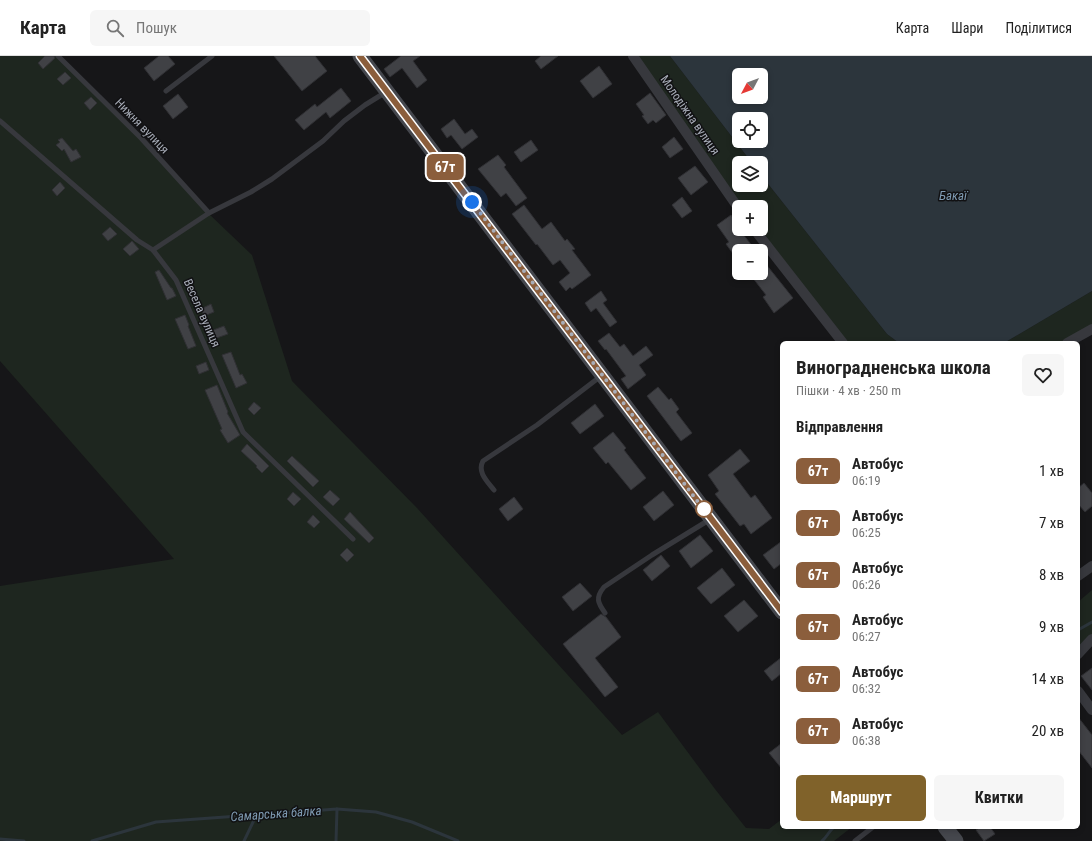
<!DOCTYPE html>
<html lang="uk">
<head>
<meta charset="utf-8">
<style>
	body { margin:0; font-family:"Roboto Condensed",sans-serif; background:#f6f6f6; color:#222; height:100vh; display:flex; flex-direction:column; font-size:15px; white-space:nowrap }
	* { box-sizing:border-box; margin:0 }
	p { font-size:13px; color:#767676 }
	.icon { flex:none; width:22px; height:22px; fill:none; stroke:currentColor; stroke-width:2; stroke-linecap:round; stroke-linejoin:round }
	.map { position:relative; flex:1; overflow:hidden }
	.details { position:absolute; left:780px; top:285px; width:300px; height:488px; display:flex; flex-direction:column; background:#fff; border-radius:6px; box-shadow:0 2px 6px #0003 }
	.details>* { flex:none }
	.badge { padding:0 8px; border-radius:6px; font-size:14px; line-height:26px }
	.needle { width:26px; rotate:229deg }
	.buttons { position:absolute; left:732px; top:12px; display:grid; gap:8px }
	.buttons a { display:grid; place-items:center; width:36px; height:36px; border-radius:6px; background:#fff; box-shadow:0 2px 6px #0003; font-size:20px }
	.you { position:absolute; width:20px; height:20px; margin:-10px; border:3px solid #fff; border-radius:50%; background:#1a73e8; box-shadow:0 0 0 6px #1a73e833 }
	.map>.badge { position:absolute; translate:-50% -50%; box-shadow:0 0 0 2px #fff }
	h2 { padding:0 16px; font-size:15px; line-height:36px }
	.round { display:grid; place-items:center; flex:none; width:42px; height:42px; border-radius:6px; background:#f6f6f6 }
	.head { display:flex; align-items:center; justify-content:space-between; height:68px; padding:0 16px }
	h1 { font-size:19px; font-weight:700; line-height:30px }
	.primary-button { display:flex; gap:8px; margin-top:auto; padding:8px 16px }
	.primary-button a { flex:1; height:46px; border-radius:6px; background:#80622a; color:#fff; font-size:16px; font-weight:700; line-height:46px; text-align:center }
	.primary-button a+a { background:#f6f6f6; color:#222 }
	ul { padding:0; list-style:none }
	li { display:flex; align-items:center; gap:12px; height:52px; padding:0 16px }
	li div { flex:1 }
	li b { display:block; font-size:15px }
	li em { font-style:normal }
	li .badge { min-width:44px; font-weight:700; text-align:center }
	header { display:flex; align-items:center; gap:24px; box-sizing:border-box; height:56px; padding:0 20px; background:#fff; border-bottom:1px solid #e0e0e0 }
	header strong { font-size:19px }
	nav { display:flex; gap:22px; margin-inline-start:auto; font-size:14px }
	.search { width:280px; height:36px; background:#f6f6f6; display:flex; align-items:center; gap:10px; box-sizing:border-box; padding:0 14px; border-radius:6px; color:#767676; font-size:15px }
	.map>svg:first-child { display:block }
	.green { fill:#1e261f }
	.water { fill:#2c353c; fill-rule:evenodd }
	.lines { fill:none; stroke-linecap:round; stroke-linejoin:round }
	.stream { stroke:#2c353c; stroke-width:3 }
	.building { fill:#404145; stroke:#303034 }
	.lane { stroke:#37383d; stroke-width:5 }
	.street { stroke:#37383d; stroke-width:10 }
	.secondary { stroke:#45474d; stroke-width:15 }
	.line-casing { stroke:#fff; stroke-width:9 }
	.line { stroke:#8b5e3c; stroke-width:6 }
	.walk { stroke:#a8adb8; stroke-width:4; stroke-dasharray:0 7.2 }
	.stop-dot { fill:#fff; stroke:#8b5e3c; stroke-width:2 }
	.labels { text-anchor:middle; stroke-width:3; stroke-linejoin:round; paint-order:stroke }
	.street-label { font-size:12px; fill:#a8adb8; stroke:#111113 }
	.water-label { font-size:13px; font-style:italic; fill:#7f9bb3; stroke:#111113 }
</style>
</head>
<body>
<header>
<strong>Карта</strong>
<div class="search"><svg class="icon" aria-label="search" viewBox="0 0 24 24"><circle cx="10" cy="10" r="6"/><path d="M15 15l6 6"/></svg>Пошук</div>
<nav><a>Карта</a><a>Шари</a><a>Поділитися</a></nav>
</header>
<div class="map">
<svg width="1092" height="785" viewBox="0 0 1092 785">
	<rect width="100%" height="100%" fill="#161618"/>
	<g class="green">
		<path d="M0,0H58L141,82L208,157L252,199L292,325L417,452L622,679L658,656L715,733L746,772L769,773L782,763V771H852L834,785H0V530L174,503L0,305Z"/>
		<path d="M633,0H670L752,107H739V129H761V119L887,278L899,287H843L754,173H761V151H739Z"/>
		<path d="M1092,235V273L1067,287H1004Z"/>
		<path d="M1092,534V583L1078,598V546Z"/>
	</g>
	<path class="water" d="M670,0H1092V235L1004,287H899L887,278L761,119V107H752ZM739,19H761V41H739ZM739,63H761V85H739Z"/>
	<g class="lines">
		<g class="stream">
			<path d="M1078,574L1092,566"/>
			<path d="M0,783L24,785"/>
			<path d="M92,785L156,766L337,753L376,756L412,766L458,785"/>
			<path d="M244,785L256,760"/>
			<path d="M336,785L337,753"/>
			<path d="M822,785C827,781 829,775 834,771"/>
		</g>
	</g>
	<g class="building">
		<path d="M45,0H54L55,2L43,13L38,7Z"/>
		<path d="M159,0H168L175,8L154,25L144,12Z"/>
		<path d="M274,0H315L327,15L302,35Z"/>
		<path d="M401,0H420L413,5L427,24L417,32L402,12L390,21L384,13Z"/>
		<path d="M541,0H558L541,13L535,5Z"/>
		<path d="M599,10L612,28L593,42L580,25Z"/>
		<path d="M65,16L71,22L63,29L57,23Z"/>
		<path d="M341,32L351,45L330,62L326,56L304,74L295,64L315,48L317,51Z"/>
		<path d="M650,37L666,59L656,67L653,64L648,68L642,60L644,59L636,48Z"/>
		<path d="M178,38L188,51L173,63L163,50Z"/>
		<path d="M91,41L97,47L90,54L84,47Z"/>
		<path d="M454,63L465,78L472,73L478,81L462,93L451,79L447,82L441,73Z"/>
		<path d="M674,81L683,93L670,102L662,91Z"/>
		<path d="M62,82L73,95L76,93L81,101L71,106L64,93L62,95L56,89L60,86L58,84Z"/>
		<path d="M531,84L538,94L521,106L514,96Z"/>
		<path d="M498,99L506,109L504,111L527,142L516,150L506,137L501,141L478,113Z"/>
		<path d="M695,110L708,126L691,139L678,122Z"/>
		<path d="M60,126L65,132L57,140L52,134Z"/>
		<path d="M682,141L692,155L682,162L672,149Z"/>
		<path d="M524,149L542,173L551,166L565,185L567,183L575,193L572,194L591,219L572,233L570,231L566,235L559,226L570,217L560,204L553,209L537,188L536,189L512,158Z"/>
		<path d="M731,159L739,170V173L753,191L747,195H739V206L726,188L729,186L717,169Z"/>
		<path d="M110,171L117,178L108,185L102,178Z"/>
		<path d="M132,185L139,193L130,200L123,193Z"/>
		<path d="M761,202L793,242L774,257L763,241L766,239L749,217H761Z"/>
		<path d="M159,214L171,232H172L176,240L167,244L155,216Z"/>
		<path d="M601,235L607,244L603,247L617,266L610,271L596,252L591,256L585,247Z"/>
		<path d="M211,248L214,256L204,260L201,253Z"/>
		<path d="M185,259L189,269L188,270L196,290L188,293L175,263Z"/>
		<path d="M224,270L228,278L211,284L208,276Z"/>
		<path d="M609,277L620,291L624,288L633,300L646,290L653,299L639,309L646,319L628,333L621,323L626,320L606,293L605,294L598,285Z"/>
		<path d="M231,296L240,319L242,318L247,327L236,332L222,299Z"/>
		<path d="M206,306L209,314L199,318L196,310Z"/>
		<path d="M217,329L228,356L227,357L240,379L228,387L220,374L222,373L205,334Z"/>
		<path d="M658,331L669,344L671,342L679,353L676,356L692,377L681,385L647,340Z"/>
		<path d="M254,346L261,352L254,359L248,353Z"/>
		<path d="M595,348L604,360L580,378L571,367Z"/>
		<path d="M613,376L626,392L624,394L646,422L631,434L608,406L606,408L593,392Z"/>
		<path d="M247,388L269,410L262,417L256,411L257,410L241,395Z"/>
		<path d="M740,393L750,405L733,418L751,442L755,439L772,462L751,478L744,468L740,470L715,438L719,435L708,419Z"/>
		<path d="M292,400L319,425L313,431L287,405Z"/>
		<path d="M1084,427L1092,437V450L1085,456L1078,448V432Z"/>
		<path d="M330,434L340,443L333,450L323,441Z"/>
		<path d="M663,435L674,449L654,465L643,451Z"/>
		<path d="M293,436L301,443L294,450L287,443Z"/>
		<path d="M514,441L523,453L508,465L499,453Z"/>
		<path d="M350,456L374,482L369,487L344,463Z"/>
		<path d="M313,459L320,466L314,472L307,466Z"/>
		<path d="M700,479L713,495L691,512L679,495Z"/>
		<path d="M782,485V507L774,513L763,499Z"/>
		<path d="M347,492L354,499L347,506L340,499Z"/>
		<path d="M661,499L670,510L652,525L643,514Z"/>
		<path d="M722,512L735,529L711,548L697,532Z"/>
		<path d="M580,527L592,540L573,555L562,541Z"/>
		<path d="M744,544L758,560L738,576L724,560Z"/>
		<path d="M601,558L606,561L621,581L595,602L618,631L605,641L563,588Z"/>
		<path d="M782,601V617L772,625L764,615Z"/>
		<path d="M1092,612V634L1081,620Z"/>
		<path d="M1078,661L1092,679V712L1078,694Z"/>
		<path d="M782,687V713L769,697Z"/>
		<path d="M981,771H990L995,778L984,785L976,774Z"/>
	</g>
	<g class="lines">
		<g class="lane">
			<path d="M58,0L141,82L209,157"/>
			<path d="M166,35L212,0"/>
			<path d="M0,65L137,184L153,194L176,224L243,376L353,483"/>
			<path d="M153,194L209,157L251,136L272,123L323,85L344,65L365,49L386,36"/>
			<path d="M494,434C487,425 477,416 483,405L537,369L601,320"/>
			<path d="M605,557C598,547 595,542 604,531L652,499L709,464"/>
			<path d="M855,785L873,771"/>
		</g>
		<g class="street">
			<path d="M633,0L739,153"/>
			<path d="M754,173L843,287"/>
			<path d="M1067,287L1092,273"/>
			<path d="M1078,520L1092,510"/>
			<path d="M1078,598L1092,583"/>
			<path d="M1078,635L1092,654"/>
		</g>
		<g class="secondary">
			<path d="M360,0L782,556"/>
			<path d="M945,771L956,785"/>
		</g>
	</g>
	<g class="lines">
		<g class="line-casing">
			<path id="line" d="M360,0L782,556"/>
		</g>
		<use href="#line" class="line"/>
		<path class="walk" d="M472,146L707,458L704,453"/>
	</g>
	<circle class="stop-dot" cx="704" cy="453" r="8"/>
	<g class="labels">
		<g class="street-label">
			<text transform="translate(690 59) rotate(55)" y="4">Молодіжна вулиця</text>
			<text transform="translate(142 70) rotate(46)" y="4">Нижня вулиця</text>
			<text transform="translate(202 257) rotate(66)" y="4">Весела вулиця</text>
		</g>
		<g class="water-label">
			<text x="953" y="144">Бакаї</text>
			<text transform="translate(276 757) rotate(-4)" y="5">Самарська балка</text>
		</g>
	</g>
</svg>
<div class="buttons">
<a><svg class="needle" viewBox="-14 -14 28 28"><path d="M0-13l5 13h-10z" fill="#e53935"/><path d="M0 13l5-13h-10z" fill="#767676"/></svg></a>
<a><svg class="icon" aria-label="locate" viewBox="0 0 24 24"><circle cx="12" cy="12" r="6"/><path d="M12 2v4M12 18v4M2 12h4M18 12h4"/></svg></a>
<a><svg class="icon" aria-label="layers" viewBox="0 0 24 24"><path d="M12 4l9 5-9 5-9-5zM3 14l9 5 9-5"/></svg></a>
<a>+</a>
<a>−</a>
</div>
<div class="you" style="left:472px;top:146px"></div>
<b class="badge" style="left:445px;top:111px;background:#8b5e3c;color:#fff">67т</b>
<section class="details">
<div class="head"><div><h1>Виноградненська школа</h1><p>Пішки · 4 хв · 250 m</p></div><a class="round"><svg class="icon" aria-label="heart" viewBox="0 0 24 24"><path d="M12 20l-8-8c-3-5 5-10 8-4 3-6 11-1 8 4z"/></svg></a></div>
<h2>Відправлення</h2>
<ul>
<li><span class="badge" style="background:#8b5e3c;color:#fff">67т</span><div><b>Автобус</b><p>06:19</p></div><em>1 хв</em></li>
<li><span class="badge" style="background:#8b5e3c;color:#fff">67т</span><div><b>Автобус</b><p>06:25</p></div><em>7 хв</em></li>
<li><span class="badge" style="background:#8b5e3c;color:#fff">67т</span><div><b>Автобус</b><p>06:26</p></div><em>8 хв</em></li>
<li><span class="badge" style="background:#8b5e3c;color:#fff">67т</span><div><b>Автобус</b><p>06:27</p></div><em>9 хв</em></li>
<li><span class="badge" style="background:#8b5e3c;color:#fff">67т</span><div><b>Автобус</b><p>06:32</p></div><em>14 хв</em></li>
<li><span class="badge" style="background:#8b5e3c;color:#fff">67т</span><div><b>Автобус</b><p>06:38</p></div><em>20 хв</em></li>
</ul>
<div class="primary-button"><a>Маршрут</a><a>Квитки</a></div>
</section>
</div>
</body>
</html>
